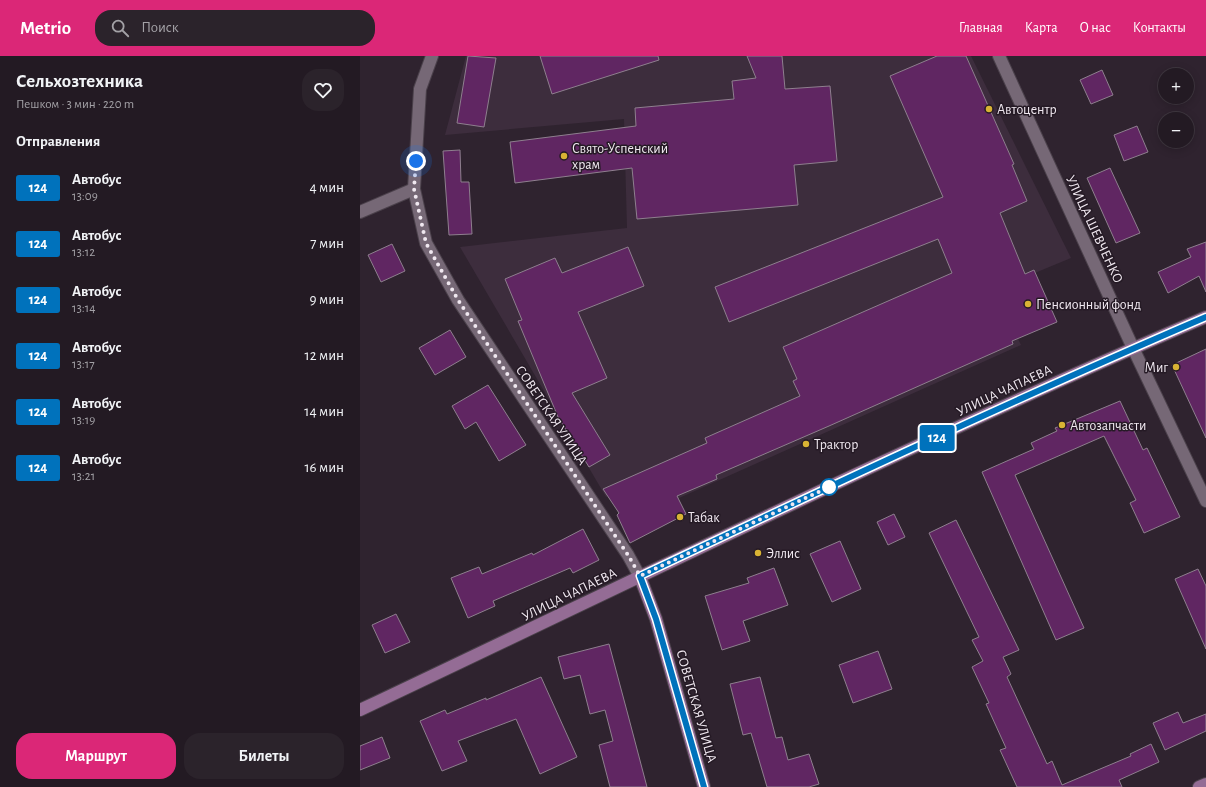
<!DOCTYPE html>
<html lang="ru">
<head>
<meta charset="utf-8">
<style>
	body { margin:0; font-family:"Alegreya Sans",sans-serif; background:#2b232b; color:#f1f3f6; height:100vh; display:flex; flex-direction:column; font-size:15px; white-space:nowrap }
	* { box-sizing:border-box; margin:0 }
	p { font-size:13px; color:#a3a1a6 }
	.icon { flex:none; width:22px; height:22px; fill:none; stroke:currentColor; stroke-width:2; stroke-linecap:round; stroke-linejoin:round }
	.map { position:relative; flex:1; overflow:hidden }
	.details { display:flex; flex-direction:column; background:#231a23; width:360px }
	.details>* { flex:none }
	.badge { padding:0 8px; border-radius:3px; font-size:14px; line-height:26px }
	.fabs { position:absolute; left:798px; top:12px; display:grid; gap:8px }
	.fabs a { display:grid; place-items:center; width:36px; height:36px; border-radius:50%; background:#231a23; box-shadow:0 2px 10px #0003,0 0 0 1px #403841; font-size:20px }
	.you { position:absolute; width:20px; height:20px; margin:-10px; border:3px solid #fff; border-radius:50%; background:#1a73e8; box-shadow:0 0 0 6px #1a73e833 }
	.map>.badge { position:absolute; translate:-50% -50%; box-shadow:0 0 0 2px #fff }
	h2 { padding:0 16px; font-size:15px; line-height:36px }
	.round { display:grid; place-items:center; flex:none; width:42px; height:42px; border-radius:16px; background:#2b232b }
	.summary { display:flex; align-items:center; justify-content:space-between; height:68px; padding:0 16px }
	h1 { font-size:19px; font-weight:600; line-height:30px }
	.cta { display:flex; gap:8px; margin-top:auto; padding:8px 16px }
	.cta a { flex:1; height:46px; border-radius:16px; background:#db2777; color:#fff; font-size:16px; font-weight:600; line-height:46px; text-align:center }
	.cta a+a { background:#2b232b; color:#f1f3f6 }
	ul { padding:0; list-style:none }
	li { display:flex; align-items:center; gap:12px; height:56px; padding:0 16px }
	li div { flex:1 }
	li b { display:block; font-size:15px }
	li em { font-style:normal }
	li .badge { min-width:44px; font-weight:700; text-align:center }
	header { display:flex; align-items:center; gap:24px; box-sizing:border-box; height:56px; padding:0 20px; background:#db2777; color:#fff }
	header strong { font-size:19px }
	nav { display:flex; gap:22px; margin-inline-start:auto; font-size:14px }
	.search { width:280px; height:36px; background:#2b232b; display:flex; align-items:center; gap:10px; box-sizing:border-box; padding:0 14px; border-radius:16px; color:#a3a1a6; font-size:15px }
	main { display:flex; flex:1; min-height:0 }
	.map>svg:first-child { display:block }
	.built { fill:#3d2d3d }
	.building { fill:#602662; stroke:#8e7f8e }
	.lines { fill:none; stroke-linecap:round; stroke-linejoin:round }
	.minor-casing { stroke:#4b414b; stroke-width:14 }
	.tertiary-casing { stroke:#4b414b; stroke-width:14 }
	.secondary-casing { stroke:#4b414b; stroke-width:14 }
	.minor { stroke:#766876; stroke-width:12 }
	.tertiary { stroke:#766876; stroke-width:12 }
	.secondary { stroke:#946c95; stroke-width:12 }
	.line-casing { stroke:#fff; stroke-width:9 }
	.line { stroke:#0072bc; stroke-width:6 }
	.walk { stroke:#f0e8f0; stroke-width:4; stroke-dasharray:0 7.2 }
	.poi-dot { fill:#d9b334; stroke:#251a25; stroke-width:1.5 }
	.stop-dot { fill:#fff; stroke:#0072bc; stroke-width:2 }
	.labels { text-anchor:middle; stroke-width:3; stroke-linejoin:round; paint-order:stroke }
	.poi-label { font-size:14px; fill:#f0e8f0; stroke:#251a25; text-anchor:start }
	.street-label { font-size:14px; fill:#f0e8f0; stroke:#251a25 }
</style>
</head>
<body>
<header>
<strong>Metrio</strong>
<div class="search"><svg class="icon" aria-label="search" viewBox="0 0 24 24"><circle cx="10" cy="10" r="6"/><path d="M15 15l6 6"/></svg>Поиск</div>
<nav><a>Главная</a><a>Карта</a><a>О нас</a><a>Контакты</a></nav>
</header>
<main>
<section class="details">
<div class="summary"><div><h1>Сельхозтехника</h1><p>Пешком · 3 мин · 220 m</p></div><a class="round"><svg class="icon" aria-label="heart" viewBox="0 0 24 24"><path d="M12 20l-8-8c-3-5 5-10 8-4 3-6 11-1 8 4z"/></svg></a></div>
<h2>Отправления</h2>
<ul>
<li><span class="badge" style="background:#0072bc;color:#fff">124</span><div><b>Автобус</b><p>13:09</p></div><em>4 мин</em></li>
<li><span class="badge" style="background:#0072bc;color:#fff">124</span><div><b>Автобус</b><p>13:12</p></div><em>7 мин</em></li>
<li><span class="badge" style="background:#0072bc;color:#fff">124</span><div><b>Автобус</b><p>13:14</p></div><em>9 мин</em></li>
<li><span class="badge" style="background:#0072bc;color:#fff">124</span><div><b>Автобус</b><p>13:17</p></div><em>12 мин</em></li>
<li><span class="badge" style="background:#0072bc;color:#fff">124</span><div><b>Автобус</b><p>13:19</p></div><em>14 мин</em></li>
<li><span class="badge" style="background:#0072bc;color:#fff">124</span><div><b>Автобус</b><p>13:21</p></div><em>16 мин</em></li>
</ul>
<div class="cta"><a>Маршрут</a><a>Билеты</a></div>
</section>
<div class="map">
<svg width="846" height="731" viewBox="0 0 846 731">
	<rect width="100%" height="100%" fill="#2f232f"/>
	<path class="built" d="M106,0H611L711,202L634,234L661,289L299,451L284,420L246,441L100,191L267,172L264,63L85,79Z"/>
	<g class="building">
		<path d="M108,0L136,2L124,71L97,67Z"/>
		<path d="M180,0H298L299,4L192,38Z"/>
		<path d="M387,0H422L425,33L470,30L477,105L434,109L438,149L277,163L272,112L155,127L150,86L276,70L275,52L374,43L372,25L396,22Z"/>
		<path d="M577,0H606L654,108L652,109L667,145L640,157L665,218L674,214L697,266L652,285L653,288L469,370L356,419L357,423L317,440L326,458L270,487L257,459L259,457L243,433L347,387L345,382L440,340L433,325L437,323L423,291L592,217L578,183L369,266L355,231L583,141L530,20Z"/>
		<path d="M742,14L753,39L731,48L720,24Z"/>
		<path d="M777,70L788,96L764,105L754,79Z"/>
		<path d="M100,94L101,126H109L112,178L89,179L83,95Z"/>
		<path d="M750,112L780,177L756,187L727,122Z"/>
		<path d="M846,186V236L839,220L808,237L798,216L831,201L827,193Z"/>
		<path d="M32,188L45,215L21,226L8,199Z"/>
		<path d="M268,191L284,230L218,256L247,322L212,337L250,399L229,411L198,361L158,265L162,264L145,223L195,202L202,217Z"/>
		<path d="M90,274L106,301L75,319L59,292Z"/>
		<path d="M846,293V382L812,309Z"/>
		<path d="M128,329L166,389L139,405L116,366L105,373L92,350Z"/>
		<path d="M760,345L783,394L787,392L820,461L784,477L770,447L776,444L744,380L655,419L724,572L696,584L622,416L674,393L671,387L697,375L695,372Z"/>
		<path d="M534,458L545,481L528,489L517,466Z"/>
		<path d="M596,464L659,594L643,601L651,618L647,621L687,708L692,705L702,729L771,700L770,698L791,688L799,706L759,724L762,731H657L640,694L646,692L626,648L629,647L612,611L623,605L612,584L619,581L569,477Z"/>
		<path d="M223,473L239,504L213,517L210,512L133,545L135,550L108,562L91,522L119,511L122,518L172,497L173,499Z"/>
		<path d="M480,485L501,533L472,546L450,498Z"/>
		<path d="M414,512L428,549L383,565L390,585L362,594L345,540L389,527L387,522Z"/>
		<path d="M838,513L846,530V593L815,523Z"/>
		<path d="M36,558L50,586L25,597L12,569Z"/>
		<path d="M249,588L268,659L287,731H250L239,689L253,685L245,654L230,658L220,619L204,623L198,601Z"/>
		<path d="M518,595L532,633L493,647L479,609Z"/>
		<path d="M181,621L217,701L180,718L156,663L98,685L107,705L82,715L60,665L85,654L87,658L126,642V644Z"/>
		<path d="M400,621L416,682L422,681L428,704L449,698L459,728L449,731H407L391,677L383,679L370,628Z"/>
		<path d="M818,656L823,667L846,658V675L805,694L793,667Z"/>
		<path d="M22,681L30,702L0,714V690Z"/>
	</g>
	<g class="lines">
		<g class="minor-casing">
			<path id="minor" d="M773,292L846,445"/>
		</g>
		<g class="tertiary-casing">
			<g id="tertiary">
				<path d="M72,0L60,33L54,133L66,187L98,244L268,499L280,521"/>
				<path d="M639,0L773,292"/>
				<path d="M0,156L54,133"/>
			</g>
		</g>
		<g class="secondary-casing">
			<g id="secondary">
				<path d="M280,521L296,563L344,731"/>
				<path d="M0,654C281,521 560,383 846,261"/>
				<path d="M839,731L846,728"/>
			</g>
		</g>
		<use href="#minor" class="minor"/>
		<use href="#tertiary" class="tertiary"/>
		<use href="#secondary" class="secondary"/>
	</g>
	<g class="lines">
		<g class="line-casing">
			<path id="line" d="M344,731L296,563L280,520C468,431 655,343 846,261"/>
		</g>
		<use href="#line" class="line"/>
		<path class="walk" d="M56,105L54,133L66,187L98,244L268,499L280,520L469,431"/>
	</g>
	<g class="poi-dot">
		<circle cx="629" cy="53" r="4"/>
		<circle cx="204" cy="100" r="4"/>
		<circle cx="668" cy="248" r="4"/>
		<circle cx="816" cy="311" r="4"/>
		<circle cx="702" cy="369" r="4"/>
		<circle cx="446" cy="388" r="4"/>
		<circle cx="320" cy="461" r="4"/>
		<circle cx="398" cy="497" r="4"/>
	</g>
	<circle class="stop-dot" cx="469" cy="431" r="8"/>
	<g class="labels">
		<g class="poi-label">
			<text x="637" y="58">Автоцентр</text>
			<text x="212" y="97">Свято-Успенский<tspan x="212" dy="16">храм</tspan></text>
			<text x="676" y="253">Пенсионный фонд</text>
			<text x="808" y="316" text-anchor="end">Миг</text>
			<text x="710" y="374">Автозапчасти</text>
			<text x="454" y="393">Трактор</text>
			<text x="328" y="466">Табак</text>
			<text x="406" y="502">Эллис</text>
		</g>
		<g class="street-label">
			<text transform="translate(735 173) rotate(65)" y="5">УЛИЦА ШЕВЧЕНКО</text>
			<text transform="translate(644 334) rotate(-25)" y="5">УЛИЦА ЧАПАЕВА</text>
			<text transform="translate(192 359) rotate(56)" y="5">СОВЕТСКАЯ УЛИЦА</text>
			<text transform="translate(209 538) rotate(-26)" y="5">УЛИЦА ЧАПАЕВА</text>
			<text transform="translate(337 650) rotate(74)" y="5">СОВЕТСКАЯ УЛИЦА</text>
		</g>
	</g>
</svg>
<div class="fabs">
<a>+</a>
<a>−</a>
</div>
<div class="you" style="left:56px;top:105px"></div>
<b class="badge" style="left:577px;top:382px;background:#0072bc;color:#fff">124</b>
</div>
</main>
</body>
</html>
